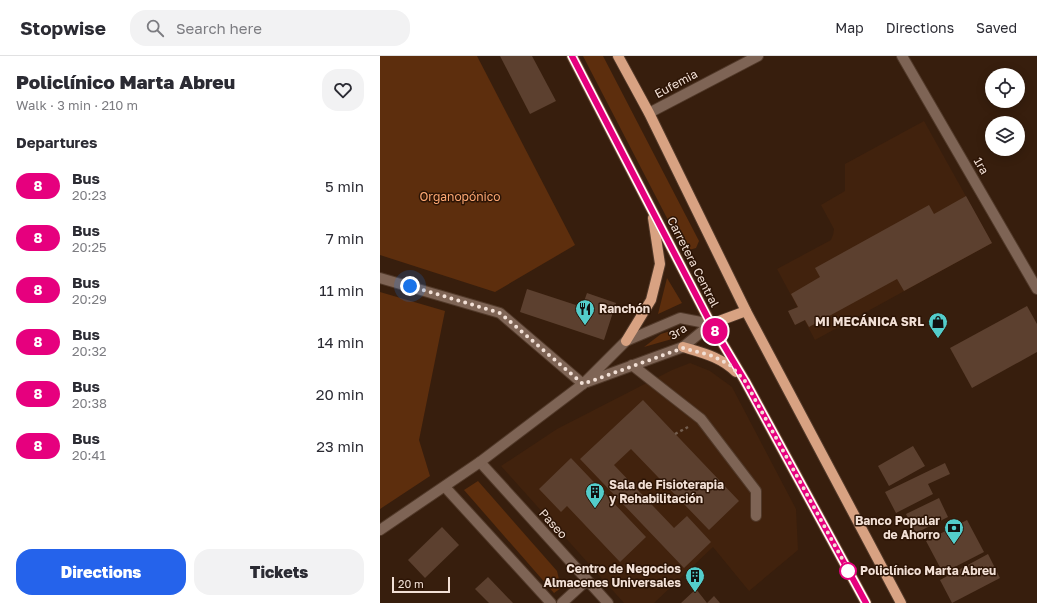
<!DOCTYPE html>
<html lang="en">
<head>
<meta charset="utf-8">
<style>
	body { margin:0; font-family:"Golos Text",sans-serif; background:#f2f2f3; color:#2b2b33; height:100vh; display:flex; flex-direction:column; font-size:15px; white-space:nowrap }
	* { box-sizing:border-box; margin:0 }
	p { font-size:13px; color:#7c7c81 }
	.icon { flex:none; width:22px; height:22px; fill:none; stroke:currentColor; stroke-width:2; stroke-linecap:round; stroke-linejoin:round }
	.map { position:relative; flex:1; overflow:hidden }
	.drawer { display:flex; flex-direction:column; background:#fff; width:380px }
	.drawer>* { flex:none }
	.badge { padding:0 8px; border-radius:13px; font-size:14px; line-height:26px }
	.controls { position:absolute; left:605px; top:12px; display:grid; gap:8px }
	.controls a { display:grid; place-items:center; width:40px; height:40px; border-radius:50%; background:#fff; box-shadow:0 2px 10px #0003; font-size:20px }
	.scale { position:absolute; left:12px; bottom:10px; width:58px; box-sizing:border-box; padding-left:4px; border:2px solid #f2e0d6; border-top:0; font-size:11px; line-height:14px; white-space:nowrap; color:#f2e0d6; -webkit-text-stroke:3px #2c1405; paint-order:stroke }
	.you { position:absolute; width:20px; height:20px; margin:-10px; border:3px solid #fff; border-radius:50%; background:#1a73e8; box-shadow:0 0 0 6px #1a73e833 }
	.map>.badge { position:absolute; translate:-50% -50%; box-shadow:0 0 0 2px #fff }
	h2 { padding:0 16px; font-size:15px; line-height:36px }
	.round { display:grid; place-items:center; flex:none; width:42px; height:42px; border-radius:16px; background:#f2f2f3 }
	.head { display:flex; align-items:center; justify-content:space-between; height:68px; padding:0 16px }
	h1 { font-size:19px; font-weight:800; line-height:30px }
	.button { display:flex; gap:8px; margin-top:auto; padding:8px 16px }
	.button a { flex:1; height:46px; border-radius:16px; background:#2563eb; color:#fff; font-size:16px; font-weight:800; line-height:46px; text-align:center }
	.button a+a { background:#f2f2f3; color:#2b2b33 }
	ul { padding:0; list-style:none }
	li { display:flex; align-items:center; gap:12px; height:52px; padding:0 16px }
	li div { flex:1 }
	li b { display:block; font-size:15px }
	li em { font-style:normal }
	li .badge { min-width:44px; font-weight:700; text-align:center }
	header { display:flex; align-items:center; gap:24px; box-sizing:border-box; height:56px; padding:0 20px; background:#fff; border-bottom:1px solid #e1e1e2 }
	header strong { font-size:19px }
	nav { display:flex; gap:22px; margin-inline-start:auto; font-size:14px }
	.search { width:280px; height:36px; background:#f2f2f3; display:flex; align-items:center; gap:10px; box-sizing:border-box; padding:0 14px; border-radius:16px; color:#7c7c81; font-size:15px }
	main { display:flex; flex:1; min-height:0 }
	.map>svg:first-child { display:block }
	.built { fill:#41220d }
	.green { fill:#5d2e0d }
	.building { fill:#5c402f }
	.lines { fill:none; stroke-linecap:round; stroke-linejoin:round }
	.minor-casing { stroke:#513929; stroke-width:12 }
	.major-casing { stroke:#513929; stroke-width:12 }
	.path { stroke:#745e4f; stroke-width:2.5; stroke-dasharray:3 3; stroke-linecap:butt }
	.minor { stroke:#7e6455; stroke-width:10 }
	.major { stroke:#d8a282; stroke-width:10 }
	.line-casing { stroke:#fff; stroke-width:9 }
	.line { stroke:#e6007e; stroke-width:6 }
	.walk { stroke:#f2e0d6; stroke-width:4; stroke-dasharray:0 7.2 }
	.stop-dot { fill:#fff; stroke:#e6007e; stroke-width:2 }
	.labels { text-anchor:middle; stroke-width:3; stroke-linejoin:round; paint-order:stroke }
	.street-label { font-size:12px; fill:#f2e0d6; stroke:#2c1405 }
	.park-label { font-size:12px; fill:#fda873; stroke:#2c1405 }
	.poi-label { font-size:12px; font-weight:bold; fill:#f2e0d6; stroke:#2c1405; text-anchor:end }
	.stop-label { font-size:12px; font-weight:bold; fill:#f2e0d6; stroke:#2c1405; text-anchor:start }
</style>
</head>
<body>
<header>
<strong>Stopwise</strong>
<div class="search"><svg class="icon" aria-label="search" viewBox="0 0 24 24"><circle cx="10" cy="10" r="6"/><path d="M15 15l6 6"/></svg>Search here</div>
<nav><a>Map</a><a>Directions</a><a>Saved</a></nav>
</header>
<main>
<section class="drawer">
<div class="head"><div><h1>Policlínico Marta Abreu</h1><p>Walk · 3 min · 210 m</p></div><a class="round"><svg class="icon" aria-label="heart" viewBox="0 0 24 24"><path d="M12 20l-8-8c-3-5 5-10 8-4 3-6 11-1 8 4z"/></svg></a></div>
<h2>Departures</h2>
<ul>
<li><span class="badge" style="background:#e6007e;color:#fff">8</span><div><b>Bus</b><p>20:23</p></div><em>5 min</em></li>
<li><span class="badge" style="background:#e6007e;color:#fff">8</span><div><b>Bus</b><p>20:25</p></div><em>7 min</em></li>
<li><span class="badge" style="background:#e6007e;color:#fff">8</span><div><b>Bus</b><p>20:29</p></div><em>11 min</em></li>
<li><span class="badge" style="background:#e6007e;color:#fff">8</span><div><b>Bus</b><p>20:32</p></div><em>14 min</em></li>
<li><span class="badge" style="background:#e6007e;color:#fff">8</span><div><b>Bus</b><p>20:38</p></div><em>20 min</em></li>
<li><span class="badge" style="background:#e6007e;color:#fff">8</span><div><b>Bus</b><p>20:41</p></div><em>23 min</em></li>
</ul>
<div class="button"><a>Directions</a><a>Tickets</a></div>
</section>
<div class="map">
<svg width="657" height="547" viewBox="0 0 657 547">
	<rect width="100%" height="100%" fill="#371e0d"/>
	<g class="built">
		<path d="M544,65L612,187L435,284L397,213L451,184L453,179L454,173L441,149L465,135V108Z"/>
		<path d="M310,307L330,315L352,331L416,453L418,494L369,535L333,491L274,547H244L121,410L177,373L292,314Z"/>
	</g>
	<g class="green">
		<path d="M0,0H97L195,189L115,236L0,199Z"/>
		<path d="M203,0H223L319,185L316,192L309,194L303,193Z"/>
		<path d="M287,222L302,247L278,258Z"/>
		<path d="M0,236L65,255L39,384L50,420L0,453Z"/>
		<path d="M303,271L308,274L292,283L264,291L281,278Z"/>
		<path d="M98,425L177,515L181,532L174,537L84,434Z"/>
	</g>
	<g class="building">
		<path d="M120,0H152L176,45L150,58Z"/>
		<path d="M586,140L612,187L524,235L517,223L429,271L425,264L415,269L408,255L418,251L411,238L440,221L435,212L549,149L554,158Z"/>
		<path d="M147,233L202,251L207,237L236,247L224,284L140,256Z"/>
		<path d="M647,250L657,268V296L592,332L570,292Z"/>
		<path d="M263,344L359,445L329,474L251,393L234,409L294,472L307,460L331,486L304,512L200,403Z"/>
		<path d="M533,390L545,410L509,430L498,410Z"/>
		<path d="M191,402L266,481L240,506L187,450L181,456L159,433Z"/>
		<path d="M565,407L570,418L548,428L553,438L516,457L505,436Z"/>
		<path d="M559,442L568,461L536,477L526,458Z"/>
		<path d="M587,464L604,496L563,517L546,485Z"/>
		<path d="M62,471L79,489L45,522L28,504Z"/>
		<path d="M608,498L620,522L572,547L560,524Z"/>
		<path d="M108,521L133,547H109L95,533Z"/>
		<path d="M316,533L327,547L334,540L340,547H301Z"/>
	</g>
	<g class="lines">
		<g class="minor-casing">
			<g id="minor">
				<path d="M522,0L657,233"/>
				<path d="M269,57L378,0"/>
				<path d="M0,222L120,257L203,328"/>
				<path d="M252,309L321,363L376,435V460"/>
				<path d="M207,326L303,291L331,268"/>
				<path d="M100,406L228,547"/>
				<path d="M65,431L171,547"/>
				<path d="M0,474L100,406L203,328L246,285L300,262L331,268"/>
				<path d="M182,547L207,524"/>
			</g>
		</g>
		<g class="major-casing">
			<g id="major">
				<path d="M192,0L331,268L365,325L486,547"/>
				<path d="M238,0L269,57L366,255L521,547"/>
				<path d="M331,268L366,255"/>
				<path d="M246,285L271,244L280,208L273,162"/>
				<path d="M303,291C323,297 341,301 356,316"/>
			</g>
		</g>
		<path class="path" d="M295,378L308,371"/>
		<use href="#minor" class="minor"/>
		<use href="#major" class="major"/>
	</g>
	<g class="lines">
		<g class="line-casing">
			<path id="line" d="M192,0L331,268L365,325L486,547"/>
		</g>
		<use href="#line" class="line"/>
		<path class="walk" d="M30,230L120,257L203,328L303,292L333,300L350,309L365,325L471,519L468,515"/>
	</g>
	<defs>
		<g id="restaurant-pin" transform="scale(1)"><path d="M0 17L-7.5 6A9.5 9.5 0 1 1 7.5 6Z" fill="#53cdcb" stroke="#2c1405"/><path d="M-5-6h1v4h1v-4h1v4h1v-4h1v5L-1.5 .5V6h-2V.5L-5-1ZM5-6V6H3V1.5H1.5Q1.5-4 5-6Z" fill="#111"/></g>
		<g id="shop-pin" transform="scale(1)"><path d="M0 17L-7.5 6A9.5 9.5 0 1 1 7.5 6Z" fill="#53cdcb" stroke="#2c1405"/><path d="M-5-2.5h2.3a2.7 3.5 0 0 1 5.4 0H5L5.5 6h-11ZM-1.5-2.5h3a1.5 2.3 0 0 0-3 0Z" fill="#111"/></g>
		<g id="building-pin" transform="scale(1)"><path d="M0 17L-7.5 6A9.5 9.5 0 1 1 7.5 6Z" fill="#53cdcb" stroke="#2c1405"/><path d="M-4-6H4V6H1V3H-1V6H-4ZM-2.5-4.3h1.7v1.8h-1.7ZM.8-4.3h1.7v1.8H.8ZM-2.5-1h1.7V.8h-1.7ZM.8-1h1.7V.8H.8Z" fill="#111"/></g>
		<g id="bank-pin" transform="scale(1)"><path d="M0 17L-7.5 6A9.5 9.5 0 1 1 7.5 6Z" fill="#53cdcb" stroke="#2c1405"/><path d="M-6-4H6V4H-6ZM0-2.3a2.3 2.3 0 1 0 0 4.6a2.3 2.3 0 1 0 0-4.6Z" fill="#111"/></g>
	</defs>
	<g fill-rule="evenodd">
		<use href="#restaurant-pin" x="205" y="253"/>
		<use href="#shop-pin" x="558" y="266"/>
		<use href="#building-pin" x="215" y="436"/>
		<use href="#bank-pin" x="574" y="472"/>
		<use href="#building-pin" x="315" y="520"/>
	</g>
	<circle class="stop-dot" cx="468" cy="515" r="8"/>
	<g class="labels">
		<g class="street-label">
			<text transform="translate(296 28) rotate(-28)" y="4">Eufemia</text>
			<text transform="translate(601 110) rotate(60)" y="4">1ra</text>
			<text transform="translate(313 206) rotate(63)" y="4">Carretera Central</text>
			<text transform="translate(298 276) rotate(-33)" y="4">3ra</text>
			<text transform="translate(173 468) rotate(48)" y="4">Paseo</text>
		</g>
		<g class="park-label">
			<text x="80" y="145">Organopónico</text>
		</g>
		<g class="poi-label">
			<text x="219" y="257" text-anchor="start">Ranchón</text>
			<text x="544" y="270">MI MECÁNICA SRL</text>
			<text x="229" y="433" text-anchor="start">Sala de Fisioterapia<tspan x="229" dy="14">y Rehabilitación</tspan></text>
			<text x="560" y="469">Banco Popular<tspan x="560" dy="14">de Ahorro</tspan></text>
			<text x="301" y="517">Centro de Negocios<tspan x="301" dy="14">Almacenes Universales</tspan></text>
		</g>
		<g class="stop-label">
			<text x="480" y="519">Policlínico Marta Abreu</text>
		</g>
	</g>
</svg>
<div class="controls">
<a><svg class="icon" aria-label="locate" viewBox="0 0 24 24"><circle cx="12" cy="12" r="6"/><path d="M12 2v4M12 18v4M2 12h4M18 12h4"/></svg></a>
<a><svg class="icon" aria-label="layers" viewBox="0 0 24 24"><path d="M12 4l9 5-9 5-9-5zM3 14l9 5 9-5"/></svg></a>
</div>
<div class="scale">20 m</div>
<div class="you" style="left:30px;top:230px"></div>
<b class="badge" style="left:335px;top:275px;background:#e6007e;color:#fff">8</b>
</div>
</main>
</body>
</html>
